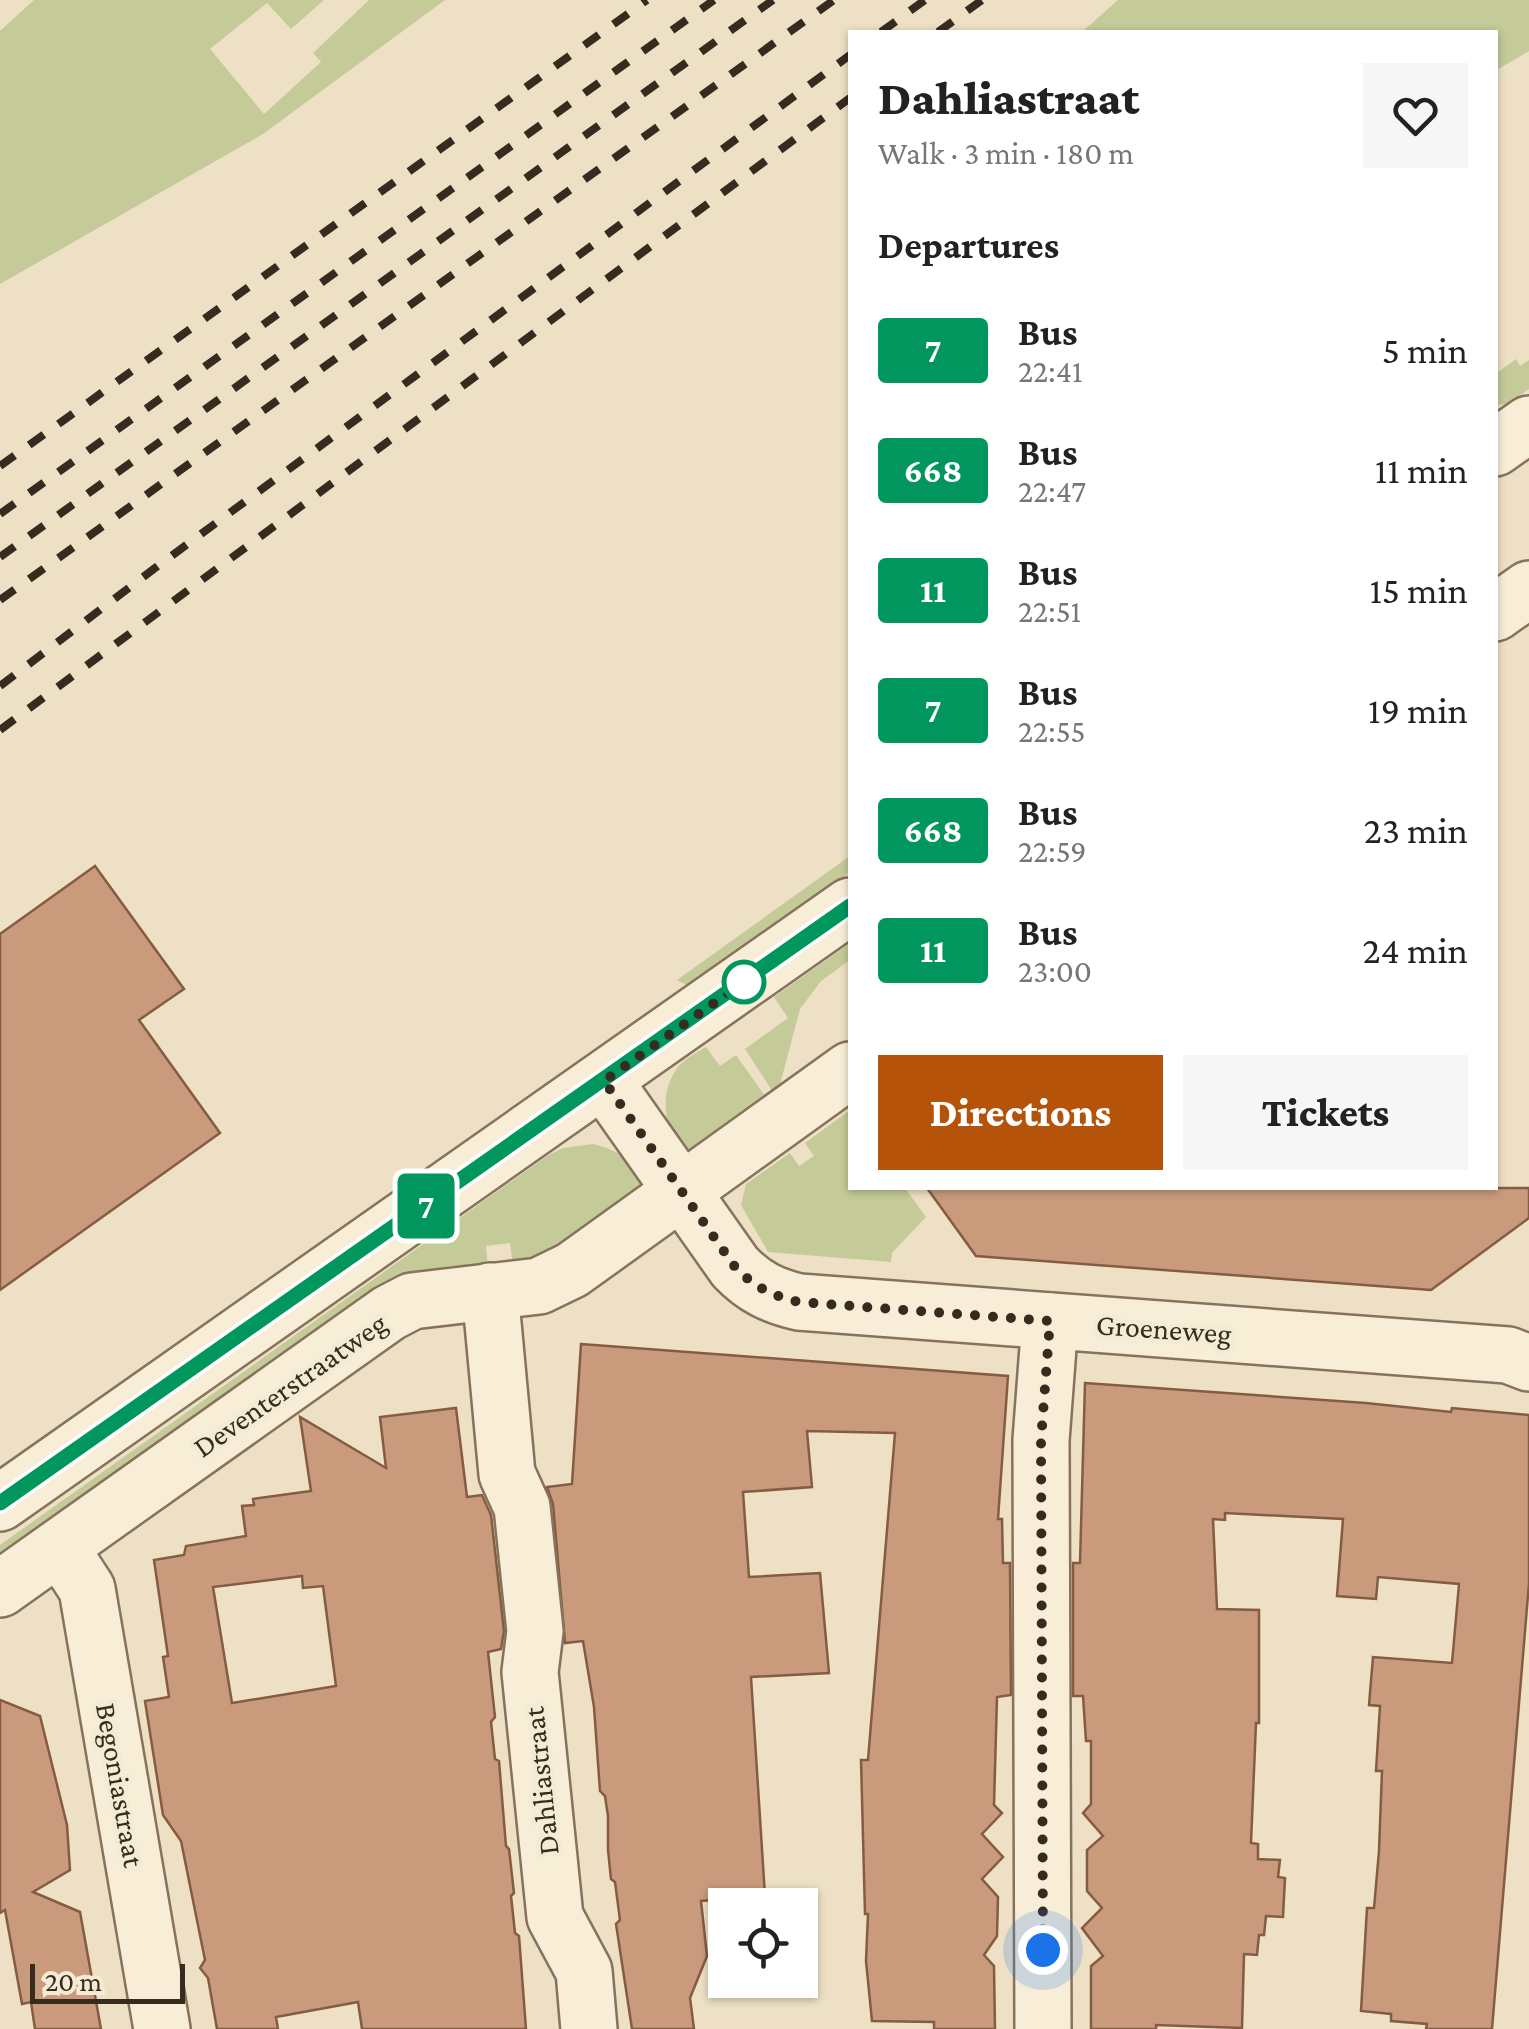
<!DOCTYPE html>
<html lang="en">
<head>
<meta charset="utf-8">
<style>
	body { margin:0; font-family:"Crimson Pro",serif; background:#f6f6f6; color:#222; height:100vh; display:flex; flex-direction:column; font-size:38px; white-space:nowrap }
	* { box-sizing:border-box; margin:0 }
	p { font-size:32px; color:#767676 }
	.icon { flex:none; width:55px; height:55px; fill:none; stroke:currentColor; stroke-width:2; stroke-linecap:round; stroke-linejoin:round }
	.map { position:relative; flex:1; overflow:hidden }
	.sheet { position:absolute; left:848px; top:30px; width:650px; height:1160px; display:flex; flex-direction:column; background:#fff; border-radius:0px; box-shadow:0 2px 8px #0004 }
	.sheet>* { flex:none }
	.badge { padding:0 20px; border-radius:8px; font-size:35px; line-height:65px }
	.controls { position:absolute; left:708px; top:1888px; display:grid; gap:20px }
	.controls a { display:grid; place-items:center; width:110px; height:110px; border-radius:0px; background:#fff; box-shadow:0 2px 8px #0004; font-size:50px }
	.scale { position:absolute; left:30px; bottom:25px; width:155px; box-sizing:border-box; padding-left:10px; border:5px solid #372b1f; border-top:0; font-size:28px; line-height:35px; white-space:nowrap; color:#372b1f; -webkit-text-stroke:8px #f4ebd4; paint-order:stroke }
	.you { position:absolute; width:50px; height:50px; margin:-25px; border:8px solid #fff; border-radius:50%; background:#1a73e8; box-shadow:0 0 0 15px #1a73e833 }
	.map>.badge { position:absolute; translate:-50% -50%; box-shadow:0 0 0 5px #fff }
	h2 { padding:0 30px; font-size:38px; line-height:90px }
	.round { display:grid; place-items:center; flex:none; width:105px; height:105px; border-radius:0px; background:#f6f6f6 }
	.headline { display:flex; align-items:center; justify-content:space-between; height:170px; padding:0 30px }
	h1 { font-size:48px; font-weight:800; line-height:75px }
	.primary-button { display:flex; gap:20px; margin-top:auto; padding:20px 30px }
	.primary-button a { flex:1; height:115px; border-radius:0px; background:#b45309; color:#fff; font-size:40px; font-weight:800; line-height:115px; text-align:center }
	.primary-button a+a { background:#f6f6f6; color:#222 }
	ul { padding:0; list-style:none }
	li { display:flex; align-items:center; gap:30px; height:120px; padding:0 30px }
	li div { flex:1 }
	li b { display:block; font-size:38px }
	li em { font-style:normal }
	li .badge { min-width:110px; font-weight:700; text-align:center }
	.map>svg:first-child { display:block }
	.green { fill:#c5ca99 }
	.building { fill:#c99b7c; stroke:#855c42; stroke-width:2.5; fill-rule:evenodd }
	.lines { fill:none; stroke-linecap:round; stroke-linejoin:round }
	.minor-casing { stroke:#87725b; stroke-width:60 }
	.minor { stroke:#f8eed8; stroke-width:55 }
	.rail { stroke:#372b1f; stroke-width:8; stroke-dasharray:18 18; stroke-linecap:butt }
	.line-casing { stroke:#fff; stroke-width:22 }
	.line { stroke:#00965e; stroke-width:15 }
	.walk { stroke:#372b1f; stroke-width:10; stroke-dasharray:0 18 }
	.stop-dot { fill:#fff; stroke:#00965e; stroke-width:5 }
	.labels { text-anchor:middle; stroke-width:9; stroke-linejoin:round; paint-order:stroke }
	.street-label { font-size:30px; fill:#372b1f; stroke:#f4ebd4 }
</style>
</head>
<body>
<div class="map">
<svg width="1529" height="2029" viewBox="0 0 1529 2029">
	<rect width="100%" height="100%" fill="#ede0c5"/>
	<g class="green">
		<path d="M34,0H324L291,29L267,3L210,49L264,114L321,62L313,53L369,0H445L263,134L0,284V31Z"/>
		<path d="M1118,0H1529V51L1495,71V32H1082Z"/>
		<path d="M1516,359L1520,366L1529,360V389L1508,404L1495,405V374Z"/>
		<path d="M850,856V872L690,987L677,980Z"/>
		<path d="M850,943V960L821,981L800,1009L778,1092H773L745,1049L788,1018L774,997Z"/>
		<path d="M706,1047L720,1066L736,1055L770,1103L693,1153C665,1139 658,1100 674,1073C681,1060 694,1054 706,1047Z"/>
		<path d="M850,1110V1188H905L926,1217L892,1253L891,1262L768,1252L741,1205L746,1184L790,1153L799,1166L814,1156L805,1143Z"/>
		<path d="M593,1144C618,1150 639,1161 641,1189L576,1248L513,1266L510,1243L486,1246L488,1268L0,1567V1545L547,1156L563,1148Z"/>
	</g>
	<g class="building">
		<path d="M95,866L184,989L139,1020L220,1133L0,1290V934Z"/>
		<path d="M927,1188H1529V1218L1431,1290L976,1256Z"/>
		<path d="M581,1344L1008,1376L998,1519H1002L1003,1563H1010L1011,1695L997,1697L994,1805L1002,1813L982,1834L1003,1857L982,1879L998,1897L997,1936L984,1955L994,1966L995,2029H934V2022L872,2021L866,1961L868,1914H865L861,1760H868L895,1433L807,1431L812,1487L743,1492L749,1577L820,1573L829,1673L751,1677L765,1896L701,1901L707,1956L690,1998L694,2029H632L616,1924L620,1920L615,1882L611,1879L608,1850V1816L605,1796L600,1791L594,1707L583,1641L565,1643L553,1504L547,1487L572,1484Z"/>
		<path d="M1085,1383L1366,1403L1451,1412L1452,1408L1529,1415V1583L1492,2029H1426L1427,2024L1391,2021V2014L1361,2011L1367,1908H1374L1379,1851L1382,1771H1376L1380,1706L1369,1705L1373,1657L1452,1663L1459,1584L1378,1577L1376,1599L1337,1596L1343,1519L1225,1513V1520L1213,1519L1217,1609L1259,1610V1723H1256L1251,1843L1258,1844V1859L1280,1860L1278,1877L1285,1878L1283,1917L1266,1916L1264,1935H1259L1257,1955L1244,1954L1242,2028L1156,2025V2029H1091V1966L1103,1956L1082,1928L1102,1908L1087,1891V1850L1103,1836L1083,1813L1091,1804V1741H1086L1083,1696H1073V1563H1080Z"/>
		<path d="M456,1408L467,1497L482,1495L491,1515L504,1631L501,1649L488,1652L495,1717L491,1722L495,1759L499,1761L506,1846L509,1849L514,1893L511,1896L515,1933L519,1936L526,2029H362L358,2002L276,2017L278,2029H217L208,1978L200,1968L205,1960L181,1841L163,1815L145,1701L169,1697L163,1657L168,1656L154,1560L184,1555L186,1546L246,1536L242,1506L254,1505L253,1499L311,1491L300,1417L386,1468L380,1417ZM302,1576L303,1588L323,1586L336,1686L232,1703L213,1587Z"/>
		<path d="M0,1700L40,1716L67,1825L70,1870L33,1892L80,1912L101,2029H35L31,2002L22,2004L5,1910L0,1913Z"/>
	</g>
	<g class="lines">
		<g class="minor-casing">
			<g id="minor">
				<path d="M1495,448L1529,424"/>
				<path d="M1495,613L1529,589"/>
				<path d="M604,1081L735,1267C754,1287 773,1296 799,1302L1508,1355L1529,1363"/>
				<path d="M490,1291L507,1474L522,1507L535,1631L530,1672L555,1917L584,1971L589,2029"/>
				<path d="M0,1503L850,906"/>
				<path d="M61,1549L87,1589L162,2029"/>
				<path d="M0,1589L389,1313L412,1301L539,1286L572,1270L850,1070"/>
				<path d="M1043,2029L1041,1440L1050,1321"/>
			</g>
		</g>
		<use href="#minor" class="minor"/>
		<g class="rail">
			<path d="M881,32L925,0"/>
			<path d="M938,32L982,0"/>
			<path d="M0,466L647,0"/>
			<path d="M0,514L714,0"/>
			<path d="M0,557L773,0"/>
			<path d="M0,600L834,0"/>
			<path d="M0,686L155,568L850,55"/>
			<path d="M0,730L850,98"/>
		</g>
	</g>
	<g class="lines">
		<g class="line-casing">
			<path id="line" d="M0,1503L850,906"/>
		</g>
		<use href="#line" class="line"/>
		<path class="walk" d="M744,982L758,972L604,1081L735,1267C754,1287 773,1296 799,1302L1050,1321L1041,1440L1043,1950"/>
	</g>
	<circle class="stop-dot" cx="744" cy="982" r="20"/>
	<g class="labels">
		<g class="street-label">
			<text transform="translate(1164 1329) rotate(4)" y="10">Groeneweg</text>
			<text transform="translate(290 1385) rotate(-35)" y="10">Deventerstraatweg</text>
			<text transform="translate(541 1781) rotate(-96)" y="10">Dahliastraat</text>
			<text transform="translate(120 1785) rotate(80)" y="10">Begoniastraat</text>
		</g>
	</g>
</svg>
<div class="controls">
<a><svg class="icon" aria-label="locate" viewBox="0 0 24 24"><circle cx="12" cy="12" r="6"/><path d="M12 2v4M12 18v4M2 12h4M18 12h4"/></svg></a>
</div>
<div class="scale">20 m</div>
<div class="you" style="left:1043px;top:1950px"></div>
<b class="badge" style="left:426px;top:1206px;background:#00965e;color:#fff">7</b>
<section class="sheet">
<div class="headline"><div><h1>Dahliastraat</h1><p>Walk · 3 min · 180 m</p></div><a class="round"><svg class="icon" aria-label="heart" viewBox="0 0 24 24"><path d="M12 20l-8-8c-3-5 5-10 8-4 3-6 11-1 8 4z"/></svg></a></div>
<h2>Departures</h2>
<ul>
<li><span class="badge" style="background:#00965e;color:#fff">7</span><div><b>Bus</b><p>22:41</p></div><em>5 min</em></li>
<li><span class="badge" style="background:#00965e;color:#fff">668</span><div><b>Bus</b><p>22:47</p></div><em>11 min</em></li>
<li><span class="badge" style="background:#00965e;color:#fff">11</span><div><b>Bus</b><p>22:51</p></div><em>15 min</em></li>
<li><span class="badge" style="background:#00965e;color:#fff">7</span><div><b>Bus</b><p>22:55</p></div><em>19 min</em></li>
<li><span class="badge" style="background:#00965e;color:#fff">668</span><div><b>Bus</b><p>22:59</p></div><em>23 min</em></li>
<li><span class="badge" style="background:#00965e;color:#fff">11</span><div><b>Bus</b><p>23:00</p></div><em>24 min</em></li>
</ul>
<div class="primary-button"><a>Directions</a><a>Tickets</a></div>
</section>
</div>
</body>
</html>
